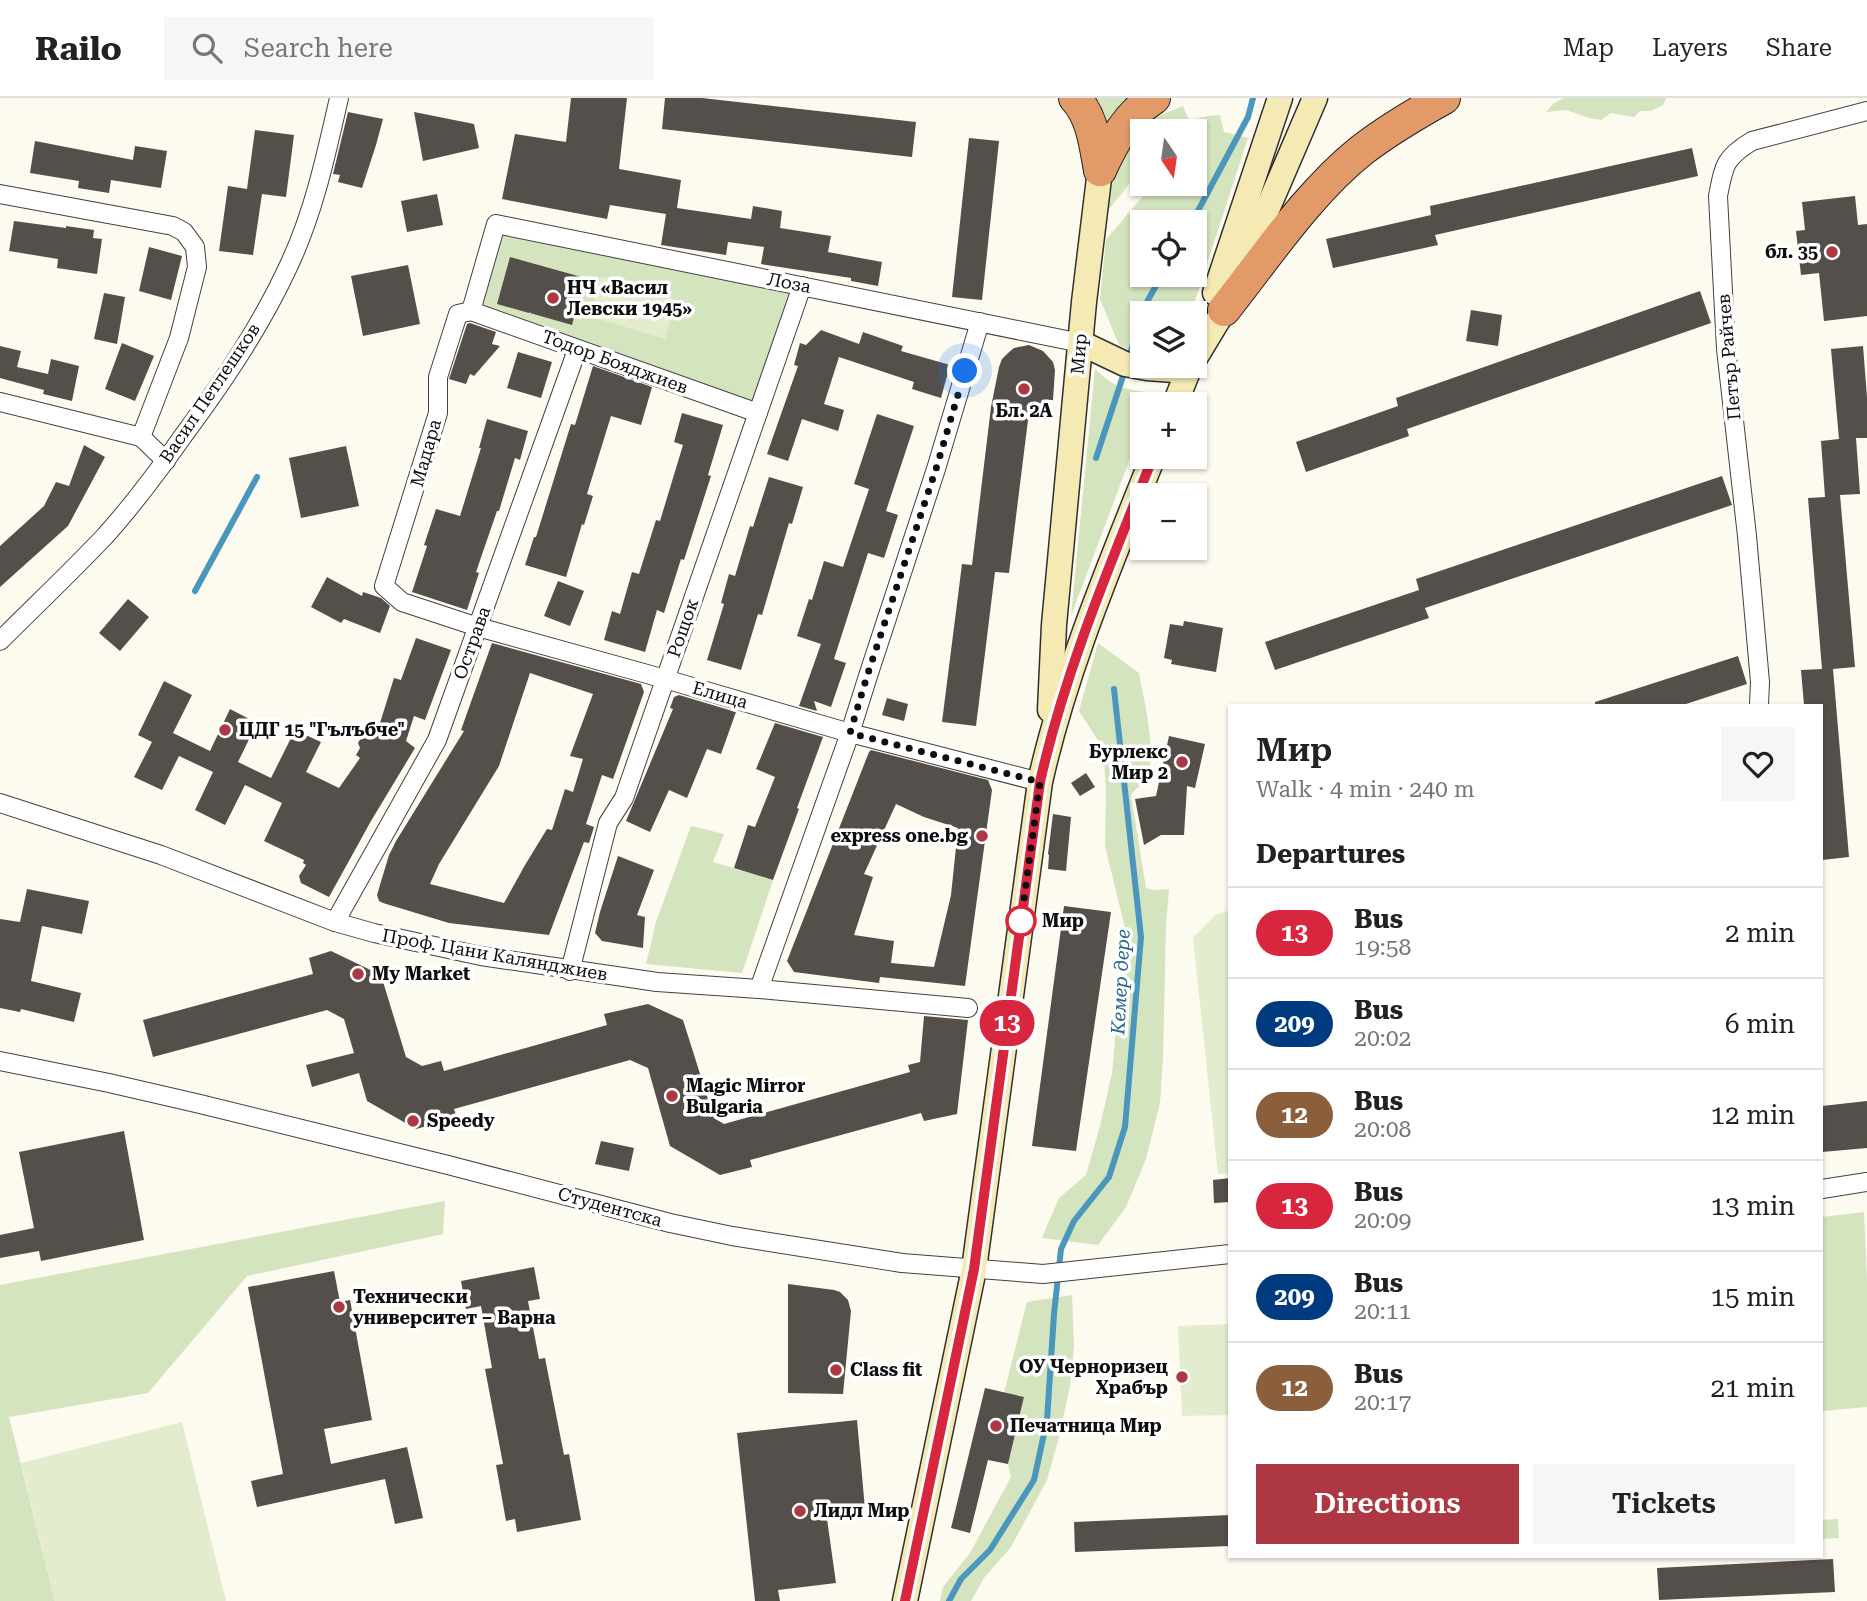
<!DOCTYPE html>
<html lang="en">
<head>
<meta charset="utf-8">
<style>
	body { margin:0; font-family:"Roboto Serif",serif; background:#f6f6f6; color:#222; height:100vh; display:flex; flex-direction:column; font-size:26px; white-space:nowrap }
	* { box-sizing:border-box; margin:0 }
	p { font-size:23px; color:#767676 }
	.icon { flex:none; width:38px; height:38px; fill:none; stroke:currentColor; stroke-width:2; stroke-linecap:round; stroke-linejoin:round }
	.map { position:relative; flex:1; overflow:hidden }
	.panel { position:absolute; left:1228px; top:606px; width:595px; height:854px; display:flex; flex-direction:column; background:#fff; border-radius:0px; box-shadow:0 2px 5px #0004 }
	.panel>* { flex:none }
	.badge { padding:0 14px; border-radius:23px; font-size:24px; line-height:46px }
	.needle { width:46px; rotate:167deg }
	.buttons { position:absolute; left:1130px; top:21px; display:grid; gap:14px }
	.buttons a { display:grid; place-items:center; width:77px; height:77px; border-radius:0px; background:#fff; box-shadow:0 2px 5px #0004; font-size:35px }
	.you { position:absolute; width:35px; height:35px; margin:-18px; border:5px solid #fff; border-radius:50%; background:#1a73e8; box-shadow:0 0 0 10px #1a73e833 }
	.map>.badge { position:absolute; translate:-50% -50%; box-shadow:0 0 0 4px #fff }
	h2 { padding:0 28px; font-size:26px; line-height:63px }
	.round { display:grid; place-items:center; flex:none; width:74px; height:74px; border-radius:0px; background:#f6f6f6 }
	.overview { display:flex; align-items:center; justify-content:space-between; height:119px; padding:0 28px }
	h1 { font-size:33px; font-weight:600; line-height:52px }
	.cta { display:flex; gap:14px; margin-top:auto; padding:14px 28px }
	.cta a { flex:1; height:80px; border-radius:0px; background:#ad3743; color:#fff; font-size:28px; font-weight:600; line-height:80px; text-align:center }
	.cta a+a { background:#f6f6f6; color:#222 }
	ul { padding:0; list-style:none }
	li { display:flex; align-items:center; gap:21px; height:91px; padding:0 28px; border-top:2px solid #e0e0e0 }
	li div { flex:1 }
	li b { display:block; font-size:26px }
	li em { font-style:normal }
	li .badge { min-width:77px; font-weight:700; text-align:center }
	header { display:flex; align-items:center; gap:42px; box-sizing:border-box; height:98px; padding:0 35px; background:#fff; border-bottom:2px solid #e0e0e0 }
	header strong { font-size:33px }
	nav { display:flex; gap:38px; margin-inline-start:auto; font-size:24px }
	.search { width:490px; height:63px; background:#f6f6f6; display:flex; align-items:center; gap:18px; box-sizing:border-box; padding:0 24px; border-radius:0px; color:#767676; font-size:26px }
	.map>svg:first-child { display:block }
	.green { fill:#d4e4be; fill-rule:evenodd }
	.pitch { fill:#e4ecce }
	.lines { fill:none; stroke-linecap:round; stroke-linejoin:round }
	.stream { stroke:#4b96bd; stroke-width:6 }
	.building { fill:#554f4b; fill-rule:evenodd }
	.street-casing { stroke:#414141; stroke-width:20 }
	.secondary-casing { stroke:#303030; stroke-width:27 }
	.highway-casing { stroke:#1f1f1f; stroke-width:34 }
	.street { stroke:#fff; stroke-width:18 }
	.secondary { stroke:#f5eab3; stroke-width:24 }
	.highway { stroke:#e29a69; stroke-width:32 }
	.line-casing { stroke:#fff; stroke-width:16 }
	.line { stroke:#d7263d; stroke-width:10 }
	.walk { stroke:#0e0e0e; stroke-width:7; stroke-dasharray:0 12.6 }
	.poi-dot { fill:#ad3743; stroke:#fff; stroke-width:2.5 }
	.stop-dot { fill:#fff; stroke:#d7263d; stroke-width:3.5 }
	.labels { text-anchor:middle; stroke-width:7; stroke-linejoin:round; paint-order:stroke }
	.poi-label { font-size:18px; font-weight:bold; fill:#0e0e0e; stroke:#fff; text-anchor:start }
	.street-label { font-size:18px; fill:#0e0e0e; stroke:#fff }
	.stop-label { font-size:18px; font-weight:bold; fill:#0e0e0e; stroke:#fff; text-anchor:start }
	.water-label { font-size:19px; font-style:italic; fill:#266890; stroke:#fff }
</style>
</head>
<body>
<header>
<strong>Railo</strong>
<div class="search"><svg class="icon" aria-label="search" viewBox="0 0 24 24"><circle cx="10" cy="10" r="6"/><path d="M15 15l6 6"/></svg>Search here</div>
<nav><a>Map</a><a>Layers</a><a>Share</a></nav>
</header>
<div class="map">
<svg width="1867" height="1503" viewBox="0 0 1867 1503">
	<rect width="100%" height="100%" fill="#fdfaf0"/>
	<g class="green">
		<path d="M1091,0H1139L1103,49Z"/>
		<path d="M1563,0H1666L1663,7L1651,13H1640L1634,19L1611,15L1601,22L1589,20L1566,12L1546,14L1553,6Z"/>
		<path d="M1183,8L1192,29L1186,33H1143V69L1101,121L1108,77L1147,20L1156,19Z"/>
		<path d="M1220,17L1224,34L1248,40L1191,215H1143V257L1135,255L1119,247L1100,201L1106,142L1153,86H1195V50L1202,45L1191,22L1208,18ZM1143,124H1195V177H1143Z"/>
		<path d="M496,126L802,188L758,315L471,213Z"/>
		<path d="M1095,271C1114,290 1128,292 1154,295L1150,306H1143V326L1071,518Z"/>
		<path d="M1098,545L1139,575C1143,600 1159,659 1146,681C1143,687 1135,690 1131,697L1146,790L1153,792L1169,791L1166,828L1163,960L1160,1005L1146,1061L1126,1109L1098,1147L1042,1140L1059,1100L1086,1077L1100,1028L1112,975L1125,830L1105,748L1106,692L1103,650L1079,613Z"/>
		<path d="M691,728L724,736L713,764L773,782L742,875L646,866L656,824Z"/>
		<path d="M445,1103L443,1136L247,1178L148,1295L9,1319L55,1503H0V1187Z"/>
		<path d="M1864,1114L1867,1181V1309L1822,1313V1119Z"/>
		<path d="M1072,1197L1074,1248L1070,1288L1059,1339L1047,1382L1011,1449L984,1480L971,1503H940L943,1489L970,1455L1011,1379L1008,1366L1024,1300L1004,1295L1027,1204Z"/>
		<path d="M1838,1421L1839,1440L1822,1441V1422Z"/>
	</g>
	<g class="pitch">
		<path d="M601,178L677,202L665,241L589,218Z"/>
		<path d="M1230,812V1075L1218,1076L1193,840L1215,817Z"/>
		<path d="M1230,1226V1317L1182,1318L1178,1228Z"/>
		<path d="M182,1324L226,1503H55L21,1365Z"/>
	</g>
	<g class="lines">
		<g class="stream">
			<path d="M1192,124L1248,19L1253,0"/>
			<path d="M1143,215L1148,202L1162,177"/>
			<path d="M1128,262L1143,217"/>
			<path d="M1096,360L1125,272"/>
			<path d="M195,493L257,379"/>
			<path d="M949,1503L961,1481L990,1452L1034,1382L1047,1322L1054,1216L1061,1151L1074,1123L1109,1079L1125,1029L1141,839L1114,591"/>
		</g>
	</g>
	<g class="building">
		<path d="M571,0H627L619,71L681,82L677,110L751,121L753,108L782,113L780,130L831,138L828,154L882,164L878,188L851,183V180L761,166L764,149L728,144L726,157L661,147L666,116L610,107L607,121L502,101L515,36L566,44Z"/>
		<path d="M665,0H702L916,24L912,59L662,31Z"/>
		<path d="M348,14L383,21L376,47L362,90L338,84L340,77L333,76Z"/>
		<path d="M414,14L474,26L479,50L423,63Z"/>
		<path d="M255,32L294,37L286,99L262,96L253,157L219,153L228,88L247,91Z"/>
		<path d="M969,40L999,43L982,202L952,199Z"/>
		<path d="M35,43L133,62L135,48L167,53L161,90L111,82L109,95L78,90L79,83L30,75Z"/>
		<path d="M1692,50L1698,78L1435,137L1438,147L1333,170L1326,141L1431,117L1430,108Z"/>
		<path d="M437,96L443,127L407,134L401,103Z"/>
		<path d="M1855,98L1858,127L1867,126V218L1824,223L1819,175L1801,177L1796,133L1805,132L1802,104Z"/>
		<path d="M14,123L66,130V128L94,132L93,140L102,141L97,176L57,170L58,161L9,153Z"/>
		<path d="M149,149L182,158L171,202L139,193Z"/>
		<path d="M510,159L585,180L572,227L530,215L531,213L529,215L497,206Z"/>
		<path d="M408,167L420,226L363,238L351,178Z"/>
		<path d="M1700,193L1711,225L1407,331L1409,338L1306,374L1296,344L1398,308L1396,300Z"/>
		<path d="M104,195L125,199L117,246L94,241Z"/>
		<path d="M1471,212L1502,217L1498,248L1466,243Z"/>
		<path d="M470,225L496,234L492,246L500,248L474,278L470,276L466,286L449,281L467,226Z"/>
		<path d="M821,232L859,246L863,234L903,248L901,253L950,267L941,300L912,291L914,284L839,259L824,306L844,312L838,333L802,321L788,363L767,356L798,268L794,267L800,245L806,247Z"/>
		<path d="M122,245L154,258L135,303L105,291Z"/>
		<path d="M1029,247L1043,253L1053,264L1055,272L1053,302H1046L1044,316L1029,314L1009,475L995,474L976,628L942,624L962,466L972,467L991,309L999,269L1002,261L1008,255L1014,250Z"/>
		<path d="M0,248L21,253L17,269L48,276L51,261L79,268L72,303L43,296L44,292L0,280Z"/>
		<path d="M1863,248L1867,299V340H1856L1860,396L1840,397L1855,569L1833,571L1849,759L1822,762V607H1804L1801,572L1822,571L1808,400L1825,399L1821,343L1839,341L1831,251Z"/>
		<path d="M518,254L552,264L541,300L507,290Z"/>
		<path d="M593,268L652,289L641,327L611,318L587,396L593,398L584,427L582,426L566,479L525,467L534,439H536L571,326L575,327Z"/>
		<path d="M682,315L723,327L708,377L711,378L684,462L681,461L664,515L657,512L645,554L604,542L612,513L620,516L632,474L639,476L656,422L660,423L683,347L674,344Z"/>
		<path d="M877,316L914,328L886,413L898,417L884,460L868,455L834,561L846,565L831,609L814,603L817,613L799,608L821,546L797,538L809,501L812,502L824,463L843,469L869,391L854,386Z"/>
		<path d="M487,321L528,333L520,362L515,360L499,413H497L476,474L479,475L467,512L412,494L427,448L424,447L436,411L460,418L481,350H479Z"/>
		<path d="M84,347L105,359L68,428L0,489V448L44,408L56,384L69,388Z"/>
		<path d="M346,348L359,408L301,420L289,360Z"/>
		<path d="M1722,378L1732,407L1425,510L1429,520L1275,572L1265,544L1419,492L1416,481Z"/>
		<path d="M769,379L803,389L792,426L789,425L762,517L758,516L741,572L707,562L724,506L721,505L729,476L735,478L750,428L753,429Z"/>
		<path d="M327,479L362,498L363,494L381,500L390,508L380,535L344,521L341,525L311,509Z"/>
		<path d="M558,483L584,493L570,528L544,518Z"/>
		<path d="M128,501L149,519L120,553L99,535Z"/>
		<path d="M1184,523L1223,530L1216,574L1171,566L1172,562L1164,560L1170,526L1183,528Z"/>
		<path d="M416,540L451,552L425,622L414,618L406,643L415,650L371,723L329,799L301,785L299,778L306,767L303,765L304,762L264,743L282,705L245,687L225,727L195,712L213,674L179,658L162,692L134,679L152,644L138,637L164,583L192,597L173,635L210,653L230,611L257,625L238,664L271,680L295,632L321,644L306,674L339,690L360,660L356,657L360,650L358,645L373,620L380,625L394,580L401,582Z"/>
		<path d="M492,545L641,586L644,594L613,681L602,677L586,726L594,729L589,745L584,744L549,837L449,825L383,805L379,803L377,797L389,757L396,743L464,633L461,632ZM530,575L593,596L570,658L583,661L573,694L565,691L552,732L547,731L525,767L504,805L430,786L439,766L499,668Z"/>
		<path d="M1738,558L1747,586L1683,607H1595V604Z"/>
		<path d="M679,597L736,614L721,656L707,651L687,700L669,692L650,734L626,723L673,611L670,610L674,599Z"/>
		<path d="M887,600L908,606L904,623L882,617Z"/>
		<path d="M775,625L823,639L797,710L799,711L773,782L734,770L748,727L755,729L775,679L756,671Z"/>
		<path d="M1169,638L1205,646L1195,690L1187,688L1184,737H1161L1144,747L1135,701L1156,698Z"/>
		<path d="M871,652L988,682L992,692L965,888L880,879L879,885L794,874L787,863L869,654ZM896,706L924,719L958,730L951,797L934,869L891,865L894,843L854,837L873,779L864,776Z"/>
		<path d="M1086,675L1095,689L1080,698L1071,685Z"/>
		<path d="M1053,716L1071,719L1066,773L1048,771L1049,757L1048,756Z"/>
		<path d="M618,758L654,772L637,817L645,819L643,850L602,843L595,835L600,814Z"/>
		<path d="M27,791L89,803L82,836L42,828L31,883L81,895L74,924L21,911L20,914L0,910V821L20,824Z"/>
		<path d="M1064,808L1111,814L1076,1053L1032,1048Z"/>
		<path d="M331,853L381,877L406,959L422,968L441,963L444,973L607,927L604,916L648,906L683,922L714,1020L724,1026L910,974L908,967L920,964L924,918L968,922L957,1016L924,1023L921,1015L750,1062L752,1069L720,1077L670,1048L648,970L630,962L454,1011L457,1020L416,1031L367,1003L359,975L312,989L306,967L354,955L344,921L327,912L153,959L143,922L313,876L309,860Z"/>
		<path d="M1867,1003V1050L1822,1054V1008Z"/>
		<path d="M124,1033L144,1142L41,1163L39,1153L0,1160V1137L34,1130L19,1054Z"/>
		<path d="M601,1043L634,1050L629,1073L595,1066Z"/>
		<path d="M1230,1080V1104L1214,1105L1213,1082Z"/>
		<path d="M534,1169L540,1201L528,1203L539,1261L545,1260L564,1357L569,1356L581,1422L517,1434L515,1421L506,1423L496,1367L503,1366L485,1271L492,1270L481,1208L466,1211L461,1183Z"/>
		<path d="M334,1173L340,1204L350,1202L372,1322L324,1331L331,1366L407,1349L423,1420L395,1426L385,1381L257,1409L251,1383L283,1376L248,1189Z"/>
		<path d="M788,1186L834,1192L840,1194L848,1202L851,1213L843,1296L788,1295Z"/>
		<path d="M985,1290L1024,1299L1008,1366L988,1362L970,1435L951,1430Z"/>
		<path d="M857,1322L865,1411L843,1414L844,1420L827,1421L836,1485L778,1492L780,1503H755L737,1335Z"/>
		<path d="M1230,1417V1448L1075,1454L1074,1424Z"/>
		<path d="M1833,1461L1835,1494L1659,1502L1657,1470Z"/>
	</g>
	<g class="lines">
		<g class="street-casing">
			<g id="street">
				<path d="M0,96L173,128L184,134L195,149L197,169L179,240L141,339"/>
				<path d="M471,213L758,315"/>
				<path d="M0,304L141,339L166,363"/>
				<path d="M0,543C35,508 71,474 105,438C133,407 159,372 183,338C223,284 261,228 289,167C314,114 326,57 339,0"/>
				<path d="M1759,607L1760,584L1747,438L1726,251L1718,98C1724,68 1724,60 1752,43L1867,13"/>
				<path d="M1040,684L850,635L665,581L478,529L402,504L384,488L438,315V279L458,216L471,213L496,126L1081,245"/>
				<path d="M0,705L161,757L335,824L374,835L481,858L657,884L759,891L968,910"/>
				<path d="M335,824L437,642L577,252"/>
				<path d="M570,873L608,725L624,700L633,674L802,188"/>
				<path d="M759,891L850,635L868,578L936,371L980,224"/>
				<path d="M0,963L109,985L200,1006L448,1067L670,1125L732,1138L902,1165L1043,1176L1230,1156"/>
				<path d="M1822,1091L1867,1084"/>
			</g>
		</g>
		<g class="secondary-casing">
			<g id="secondary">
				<path d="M1215,195L1280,0"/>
				<path d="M1081,245L1125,266L1147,270L1188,273"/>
				<path d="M1195,260L1224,212L1315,0"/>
				<path d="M1175,306L1190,268"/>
				<path d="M1050,612L1054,527L1084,204L1100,72"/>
				<path d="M905,1503L974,1171L1040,684C1065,572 1111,465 1153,359"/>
			</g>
		</g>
		<g class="highway-casing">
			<g id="highway">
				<path d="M1075,0C1093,20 1095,46 1100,72"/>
				<path d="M1100,72C1113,44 1127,17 1154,0"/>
				<path d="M1224,212C1266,159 1309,94 1362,52C1388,32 1415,16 1444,0"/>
			</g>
		</g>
		<use href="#street" class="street"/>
		<use href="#secondary" class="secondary"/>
		<use href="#highway" class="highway"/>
	</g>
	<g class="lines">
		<g class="line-casing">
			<path id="line" d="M905,1503L974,1171L1040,684C1065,572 1111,465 1153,359"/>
		</g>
		<use href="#line" class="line"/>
		<path class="walk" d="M965,273L936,371L867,578L850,635L1040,684L1021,823"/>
	</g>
	<g class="poi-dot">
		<circle cx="1832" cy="154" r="7"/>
		<circle cx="553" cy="200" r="7"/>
		<circle cx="1024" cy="291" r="7"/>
		<circle cx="225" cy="632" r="7"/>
		<circle cx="1182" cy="664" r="7"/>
		<circle cx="982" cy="738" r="7"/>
		<circle cx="358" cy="876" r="7"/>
		<circle cx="672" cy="998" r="7"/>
		<circle cx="413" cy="1023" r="7"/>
		<circle cx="339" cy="1209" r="7"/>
		<circle cx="836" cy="1272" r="7"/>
		<circle cx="1182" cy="1279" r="7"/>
		<circle cx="996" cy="1328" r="7"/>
		<circle cx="800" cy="1413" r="7"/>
	</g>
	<circle class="stop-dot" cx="1021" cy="823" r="14"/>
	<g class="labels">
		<g class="poi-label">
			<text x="1818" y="160" text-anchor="end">бл. 35</text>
			<text x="567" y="196">НЧ «Васил<tspan x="567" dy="21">Левски 1945»</tspan></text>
			<text x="1024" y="319" text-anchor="middle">Бл. 2А</text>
			<text x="239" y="638">ЦДГ 15 "Гълъбче"</text>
			<text x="1168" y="660" text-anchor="end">Бурлекс<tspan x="1168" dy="21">Мир 2</tspan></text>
			<text x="968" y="744" text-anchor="end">express one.bg</text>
			<text x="372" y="882">My Market</text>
			<text x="686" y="994">Magic Mirror<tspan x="686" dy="21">Bulgaria</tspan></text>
			<text x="427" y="1029">Speedy</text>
			<text x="353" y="1205">Технически<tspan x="353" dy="21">университет – Варна</tspan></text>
			<text x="1168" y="1275" text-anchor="end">ОУ Черноризец<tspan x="1168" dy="21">Храбър</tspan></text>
			<text x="850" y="1278">Class fit</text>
			<text x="1010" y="1334">Печатница Мир</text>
			<text x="814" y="1419">Лидл Мир</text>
		</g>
		<g class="street-label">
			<text transform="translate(789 185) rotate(11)" y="6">Лоза</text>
			<text transform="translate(1079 256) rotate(-85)" y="6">Мир</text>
			<text transform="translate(1729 259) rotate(-95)" y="6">Петър Райчев</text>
			<text transform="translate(615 264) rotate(20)" y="6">Тодор Бояджиев</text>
			<text transform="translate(210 295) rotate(-56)" y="6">Васил Петлешков</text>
			<text transform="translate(426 355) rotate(-74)" y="6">Мадара</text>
			<text transform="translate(683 530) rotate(-71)" y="6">Рощок</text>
			<text transform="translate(472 545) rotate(-70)" y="6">Острава</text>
			<text transform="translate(720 597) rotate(16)" y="6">Елица</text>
			<text transform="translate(495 857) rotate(10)" y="6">Проф. Цани Калянджиев</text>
			<text transform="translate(610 1109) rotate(15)" y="6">Студентска</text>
		</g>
		<g class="stop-label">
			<text x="1042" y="829">Мир</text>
		</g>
		<g class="water-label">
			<text transform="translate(1120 884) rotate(-87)" y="7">Кемер дере</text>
		</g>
	</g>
</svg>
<div class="buttons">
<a><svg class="needle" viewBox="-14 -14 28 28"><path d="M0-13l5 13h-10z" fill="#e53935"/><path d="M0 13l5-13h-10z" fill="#767676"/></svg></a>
<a><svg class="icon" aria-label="locate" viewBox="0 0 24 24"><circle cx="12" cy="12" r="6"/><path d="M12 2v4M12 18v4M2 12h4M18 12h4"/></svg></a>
<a><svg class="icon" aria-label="layers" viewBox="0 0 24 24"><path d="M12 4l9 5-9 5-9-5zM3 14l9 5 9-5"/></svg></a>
<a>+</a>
<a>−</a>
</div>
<div class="you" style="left:965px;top:273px"></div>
<b class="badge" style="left:1007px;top:925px;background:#d7263d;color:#fff">13</b>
<section class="panel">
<div class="overview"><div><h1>Мир</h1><p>Walk · 4 min · 240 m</p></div><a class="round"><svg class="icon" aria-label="heart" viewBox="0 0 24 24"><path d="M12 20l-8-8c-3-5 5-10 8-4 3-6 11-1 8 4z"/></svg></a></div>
<h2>Departures</h2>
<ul>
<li><span class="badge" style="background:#d7263d;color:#fff">13</span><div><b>Bus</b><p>19:58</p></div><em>2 min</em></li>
<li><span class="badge" style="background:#003b80;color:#fff">209</span><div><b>Bus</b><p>20:02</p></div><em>6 min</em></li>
<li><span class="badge" style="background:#8b5e3c;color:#fff">12</span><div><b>Bus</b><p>20:08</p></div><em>12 min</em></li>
<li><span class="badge" style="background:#d7263d;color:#fff">13</span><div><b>Bus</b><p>20:09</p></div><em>13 min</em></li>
<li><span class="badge" style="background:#003b80;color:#fff">209</span><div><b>Bus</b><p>20:11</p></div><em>15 min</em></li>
<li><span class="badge" style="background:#8b5e3c;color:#fff">12</span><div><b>Bus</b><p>20:17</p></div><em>21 min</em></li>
</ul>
<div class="cta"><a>Directions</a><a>Tickets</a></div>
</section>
</div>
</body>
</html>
